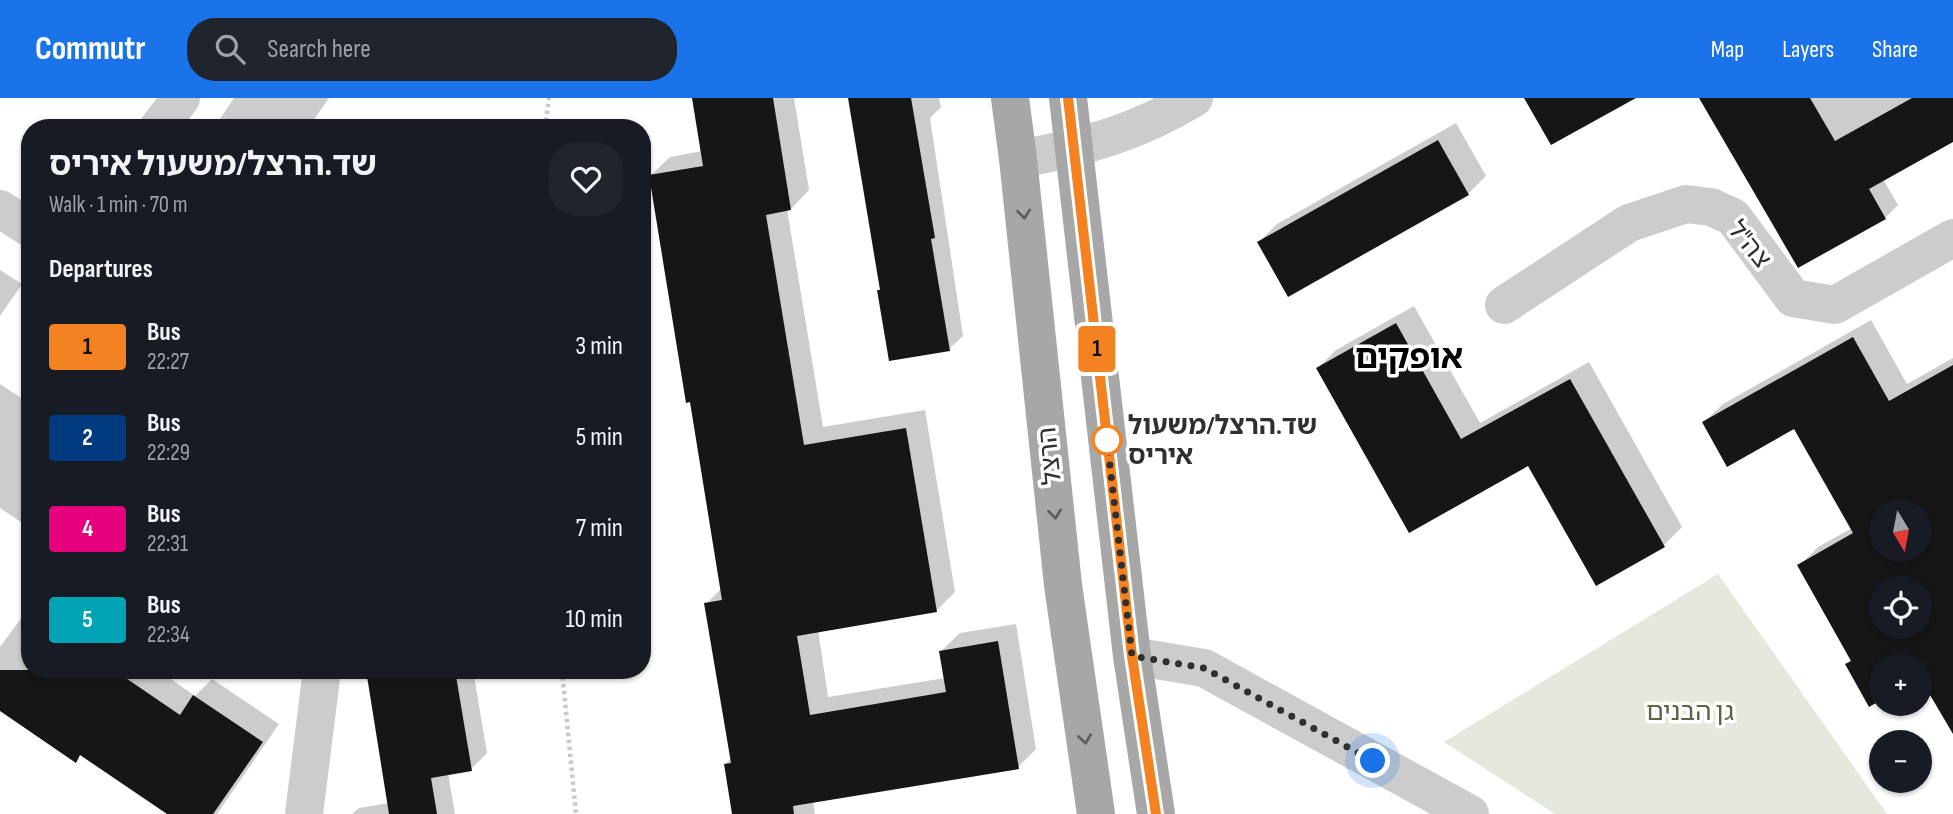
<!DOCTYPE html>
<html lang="en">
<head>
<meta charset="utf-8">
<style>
	body { margin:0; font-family:"Sofia Sans Condensed","Noto Sans Hebrew",sans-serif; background:#20242c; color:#f1f3f6; height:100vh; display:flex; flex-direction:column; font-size:26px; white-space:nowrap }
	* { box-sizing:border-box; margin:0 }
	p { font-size:23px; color:#9ea1a6 }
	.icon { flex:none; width:38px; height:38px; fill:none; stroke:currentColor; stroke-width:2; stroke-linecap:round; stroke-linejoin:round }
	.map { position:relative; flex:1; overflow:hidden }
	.drawer { position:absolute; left:21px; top:21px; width:630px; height:560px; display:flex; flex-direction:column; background:#171b24; border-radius:28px; box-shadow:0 2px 5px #0004 }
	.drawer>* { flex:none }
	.badge { padding:0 14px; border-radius:5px; font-size:24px; line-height:46px }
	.needle { width:46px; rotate:170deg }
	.buttons { position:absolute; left:1869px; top:401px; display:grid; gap:14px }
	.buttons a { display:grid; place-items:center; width:63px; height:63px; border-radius:50%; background:#171b24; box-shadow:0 2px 5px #0004; font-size:35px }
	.you { position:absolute; width:35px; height:35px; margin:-18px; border:5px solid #fff; border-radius:50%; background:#1a73e8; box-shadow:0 0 0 10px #1a73e833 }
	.map>.badge { position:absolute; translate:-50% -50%; box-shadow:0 0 0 4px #fff }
	h2 { padding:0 28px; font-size:26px; line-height:63px }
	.round { display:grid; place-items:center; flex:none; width:74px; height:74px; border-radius:28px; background:#20242c }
	.summary { display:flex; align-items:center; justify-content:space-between; height:119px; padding:0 28px }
	h1 { font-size:33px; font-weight:700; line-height:52px }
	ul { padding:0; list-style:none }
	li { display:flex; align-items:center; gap:21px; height:91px; padding:0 28px }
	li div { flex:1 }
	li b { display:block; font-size:26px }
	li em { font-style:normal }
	li .badge { min-width:77px; font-weight:700; text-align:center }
	header { display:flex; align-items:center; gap:42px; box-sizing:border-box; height:98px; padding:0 35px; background:#1a73e8; color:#fff }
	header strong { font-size:33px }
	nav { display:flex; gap:38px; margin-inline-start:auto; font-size:24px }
	.search { width:490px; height:63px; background:#20242c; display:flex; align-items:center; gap:18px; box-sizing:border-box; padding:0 24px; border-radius:28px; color:#9ea1a6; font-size:26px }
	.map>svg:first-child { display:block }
	.green { fill:#e5e8dc }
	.shadow { fill:#0003; fill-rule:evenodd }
	.building { fill:#161616; fill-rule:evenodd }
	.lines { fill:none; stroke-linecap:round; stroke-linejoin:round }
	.path { stroke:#c9c9c9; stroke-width:4.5; stroke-dasharray:3.5 3.5; stroke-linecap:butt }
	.minor { stroke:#ccc; stroke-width:38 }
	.major { stroke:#a7a7a7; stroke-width:38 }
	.oneway { stroke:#5f5f5f }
	.line-casing { stroke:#fff; stroke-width:16 }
	.line { stroke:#f58220; stroke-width:10 }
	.walk { stroke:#2f2f2f; stroke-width:7; stroke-dasharray:0 12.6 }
	.stop-dot { fill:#fff; stroke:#f58220; stroke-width:3.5 }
	.labels { text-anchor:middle; stroke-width:7; stroke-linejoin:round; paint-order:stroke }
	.street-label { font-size:26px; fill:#2f2f2f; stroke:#fff }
	.stop-label { font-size:26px; font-weight:bold; fill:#2f2f2f; stroke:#fff; text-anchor:start }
	.park-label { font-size:26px; fill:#5a6641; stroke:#fff }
	.district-label { font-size:33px; font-weight:bold; fill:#000; stroke:#fff }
</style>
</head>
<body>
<header>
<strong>Commutr</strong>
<div class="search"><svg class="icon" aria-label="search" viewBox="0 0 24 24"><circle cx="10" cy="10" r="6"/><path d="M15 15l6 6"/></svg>Search here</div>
<nav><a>Map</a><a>Layers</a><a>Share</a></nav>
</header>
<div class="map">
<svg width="1953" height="716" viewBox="0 0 1953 716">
	<rect width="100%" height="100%" fill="#fff"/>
	<path class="green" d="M1718,476L1887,716H1555L1444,644Z"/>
	<g class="shadow">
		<path d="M234,0H329L308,30H214Z"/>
		<path d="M693,0H794L809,92L791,111H787L823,329L925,312L955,494L936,513L818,532L828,599L945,580L941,553L960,535L1016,526L1036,651L1018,669L813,703L815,716H734L725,666L732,660L706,506L722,490L651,77L670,59L702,53Z"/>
		<path d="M850,0H939L941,9L930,20L963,238L949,251L882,190Z"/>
		<path d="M1701,0H1953V42L1883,81L1898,107L1885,120Z"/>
		<path d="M1456,25L1486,78L1468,96L1288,196L1259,144L1277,126Z"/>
		<path d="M0,172L22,186L0,218Z"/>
		<path d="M1414,208L1480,325L1589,264L1682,429L1664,447L1596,486L1529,366L1410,433L1318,270L1336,252Z"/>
		<path d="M1871,222L1907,286L1953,260V632L1922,577L1920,578V567H1881V600L1869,606L1847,567L1852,561L1800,467L1818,449L1852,430L1795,329L1704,324L1723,306ZM1881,413H1920V452H1881ZM1881,490H1920V528H1881Z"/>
		<path d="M0,286L30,306V430L0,410Z"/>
		<path d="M30,508V572H158L195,598L212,581L279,626L217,716H170L81,656L75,662L0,611V549Z"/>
		<path d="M367,572H473L487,655L471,671L448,675L455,716H352L359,710L389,705Z"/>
	</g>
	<g class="building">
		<path d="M692,0H773L791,112L766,117L804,347L906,330L937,514L797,538L810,617L946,594L939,553L998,543L1019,671L793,708L794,716H732L724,666L731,665L704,505L722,502L690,304L686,305L649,77L703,68Z"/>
		<path d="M848,0H911L935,140L931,141L950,253L889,263L877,192H880Z"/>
		<path d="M1524,0H1636L1551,47Z"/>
		<path d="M1699,0H1810L1835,43L1912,0H1953V44L1869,91L1886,121L1798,170Z"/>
		<path d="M1438,42L1469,97L1288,199L1257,144Z"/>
		<path d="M1396,225L1461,341L1570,281L1665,449L1596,488L1528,368L1409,435L1316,270Z"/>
		<path d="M1853,239L1889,303L1953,267V636L1920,580V567H1881V602L1869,609L1845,566L1851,563L1797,467L1853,435L1794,331L1727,369L1702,324ZM1881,413H1920V452H1881ZM1881,490H1920V528H1881Z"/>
		<path d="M0,572H114L180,617L193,597L263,644L213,716H167L80,657L76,665L0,613Z"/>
		<path d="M366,572H455L472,673L431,680L437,716H389Z"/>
	</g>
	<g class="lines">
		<g class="path">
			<path d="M545,30L549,0"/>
			<path d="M562,572L576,716"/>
		</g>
		<g class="minor">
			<path d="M158,30L181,0"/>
			<path d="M1018,61C1083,50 1138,34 1194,0"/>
			<path d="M0,111L30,130"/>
			<path d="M1504,207L1629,125L1686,106L1711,109L1733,119L1793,200L1835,207L1953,140"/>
			<path d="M1132,558L1204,570L1470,716"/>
			<path d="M304,716L322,572"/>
		</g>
		<g class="major">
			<path d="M1010,0L1018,61L1063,487L1096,716"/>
			<path d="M1068,0L1132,558L1156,716"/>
		</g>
	</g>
	<defs><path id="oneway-chevron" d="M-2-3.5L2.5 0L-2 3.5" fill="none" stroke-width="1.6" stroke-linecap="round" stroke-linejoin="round" transform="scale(1.75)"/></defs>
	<g class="oneway">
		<use href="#oneway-chevron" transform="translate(1024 116) rotate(84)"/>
		<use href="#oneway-chevron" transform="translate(1055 416) rotate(84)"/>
		<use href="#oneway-chevron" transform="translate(1085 641) rotate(82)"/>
	</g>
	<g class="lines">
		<g class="line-casing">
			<path id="line" d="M1068,0L1132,558L1156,716"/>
		</g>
		<use href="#line" class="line"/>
		<path class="walk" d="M1107,342L1132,558L1204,570L1373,663"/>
	</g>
	<circle class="stop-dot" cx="1107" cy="342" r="14"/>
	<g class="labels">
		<g class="street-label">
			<text transform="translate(1750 146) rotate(51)" y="9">צה"ל</text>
			<text transform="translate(1049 358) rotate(-96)" y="9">הרצל</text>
		</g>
		<g class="stop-label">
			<text x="1128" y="336">שד.הרצל/משעול<tspan x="1128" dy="30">איריס</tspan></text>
		</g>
		<g class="park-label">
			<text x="1690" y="622">גן הבנים</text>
		</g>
		<g class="district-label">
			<text x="1409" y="270">אופקים</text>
		</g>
	</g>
</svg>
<div class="buttons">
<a><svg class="needle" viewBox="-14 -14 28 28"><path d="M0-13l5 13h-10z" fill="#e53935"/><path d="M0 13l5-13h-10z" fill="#9ea1a6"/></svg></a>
<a><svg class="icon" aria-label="locate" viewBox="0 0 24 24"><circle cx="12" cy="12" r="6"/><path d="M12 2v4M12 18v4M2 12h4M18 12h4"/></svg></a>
<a>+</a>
<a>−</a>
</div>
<div class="you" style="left:1373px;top:663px"></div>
<b class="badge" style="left:1097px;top:251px;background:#f58220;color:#111">1</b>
<section class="drawer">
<div class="summary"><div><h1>שד.הרצל/משעול איריס</h1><p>Walk · 1 min · 70 m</p></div><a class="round"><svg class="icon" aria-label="heart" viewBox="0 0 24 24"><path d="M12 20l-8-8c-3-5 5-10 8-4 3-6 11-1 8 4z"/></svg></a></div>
<h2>Departures</h2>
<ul>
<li><span class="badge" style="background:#f58220;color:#111">1</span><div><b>Bus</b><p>22:27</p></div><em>3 min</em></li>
<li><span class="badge" style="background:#003b80;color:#fff">2</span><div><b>Bus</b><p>22:29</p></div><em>5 min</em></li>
<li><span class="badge" style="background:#e6007e;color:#fff">4</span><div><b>Bus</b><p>22:31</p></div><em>7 min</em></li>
<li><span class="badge" style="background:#00a3b4;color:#fff">5</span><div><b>Bus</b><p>22:34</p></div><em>10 min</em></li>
</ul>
</section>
</div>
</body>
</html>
